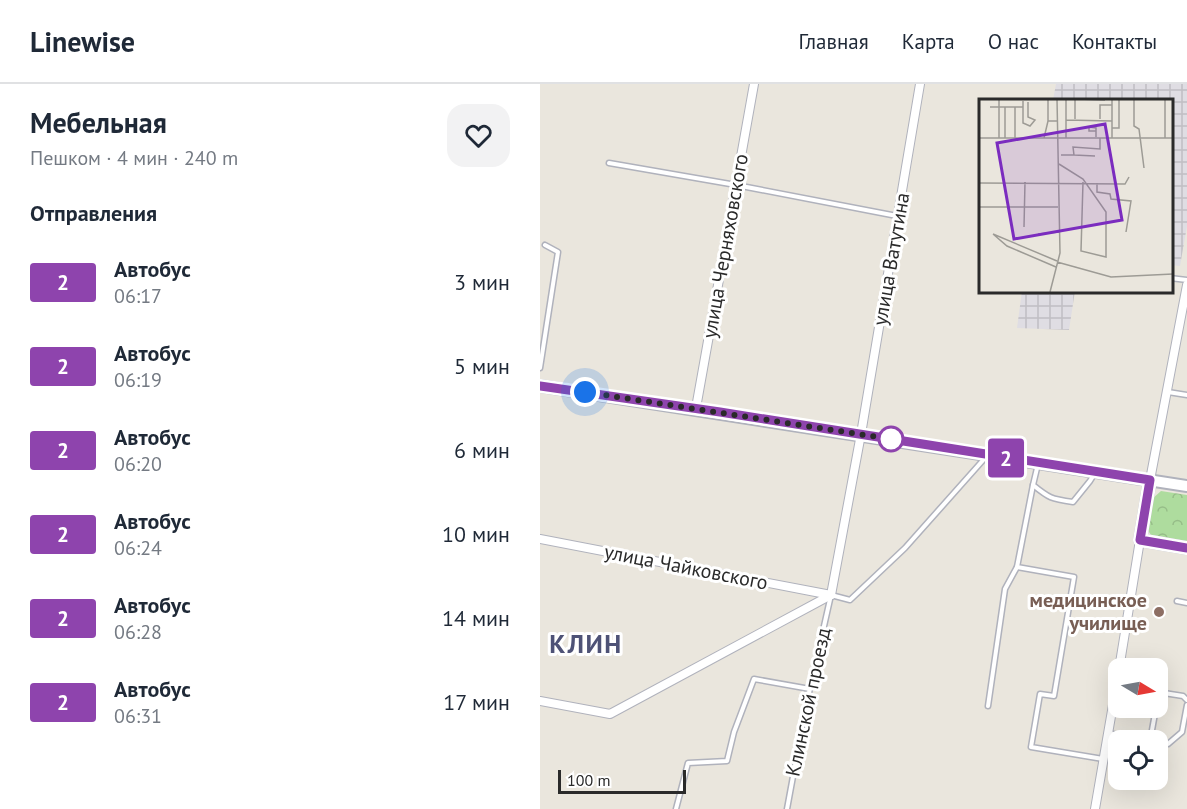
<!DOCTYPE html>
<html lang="ru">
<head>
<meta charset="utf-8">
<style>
	body { margin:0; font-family:"PT Sans",sans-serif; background:#f2f2f3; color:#1f2937; height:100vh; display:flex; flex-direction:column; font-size:22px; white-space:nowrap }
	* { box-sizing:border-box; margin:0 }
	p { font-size:20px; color:#747a83 }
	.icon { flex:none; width:33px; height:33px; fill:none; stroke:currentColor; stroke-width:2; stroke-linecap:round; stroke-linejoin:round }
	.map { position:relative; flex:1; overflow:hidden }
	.panel { display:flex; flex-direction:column; background:#fff; width:540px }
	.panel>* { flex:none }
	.badge { padding:0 12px; border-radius:4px; font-size:21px; line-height:39px }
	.needle { width:39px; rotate:100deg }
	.fabs { position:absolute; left:568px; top:574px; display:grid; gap:12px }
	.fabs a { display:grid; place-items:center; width:60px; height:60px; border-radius:12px; background:#fff; box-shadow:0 6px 24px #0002; font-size:30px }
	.scale { position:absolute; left:18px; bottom:15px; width:128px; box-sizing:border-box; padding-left:6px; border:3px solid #2a2a2a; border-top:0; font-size:16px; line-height:21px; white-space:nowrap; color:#2a2a2a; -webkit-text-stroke:4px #fff; paint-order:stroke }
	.you { position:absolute; width:30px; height:30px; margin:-15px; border:4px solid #fff; border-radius:50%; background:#1a73e8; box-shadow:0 0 0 9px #1a73e833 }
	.map>.badge { position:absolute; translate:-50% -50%; box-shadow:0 0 0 3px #fff }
	h2 { padding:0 30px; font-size:22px; line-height:54px }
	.round { display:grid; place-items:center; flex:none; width:63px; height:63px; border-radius:18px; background:#f2f2f3 }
	.headline { display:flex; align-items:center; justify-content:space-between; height:102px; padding:0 30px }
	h1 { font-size:28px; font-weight:700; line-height:45px }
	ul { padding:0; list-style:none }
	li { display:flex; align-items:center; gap:18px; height:84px; padding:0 30px }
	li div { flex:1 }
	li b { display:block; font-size:22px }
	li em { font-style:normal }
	li .badge { min-width:66px; font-weight:700; text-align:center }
	header { display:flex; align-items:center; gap:36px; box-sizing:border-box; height:84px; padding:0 30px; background:#fff; border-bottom:2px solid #e0e1e3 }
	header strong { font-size:28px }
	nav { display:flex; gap:33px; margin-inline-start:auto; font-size:21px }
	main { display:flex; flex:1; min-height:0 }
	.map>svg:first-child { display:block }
	.industrial { fill:url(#industrial-grid) }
	.forest { fill:url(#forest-crowns) }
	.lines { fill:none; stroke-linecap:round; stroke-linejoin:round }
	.lane-casing { stroke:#b0b2bc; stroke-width:7 }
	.street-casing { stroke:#b0b2bc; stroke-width:10 }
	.secondary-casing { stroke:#b0b2bc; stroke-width:14 }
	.lane { stroke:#fff; stroke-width:4 }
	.street { stroke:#fff; stroke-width:8 }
	.secondary { stroke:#fff; stroke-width:10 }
	.line-casing { stroke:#fff; stroke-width:14 }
	.line { stroke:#8e44ad; stroke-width:9 }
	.walk { stroke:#2a2a2a; stroke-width:6; stroke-dasharray:0 10.8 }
	.stop-dot { fill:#fff; stroke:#8e44ad; stroke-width:3 }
	.education-dot { fill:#8d6e63; stroke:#fff; stroke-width:2 }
	.labels { text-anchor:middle; stroke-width:6; stroke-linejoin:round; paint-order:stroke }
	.street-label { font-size:20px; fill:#2a2a2a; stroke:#fff }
	.education-label { font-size:20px; font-weight:bold; fill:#785e54; stroke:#fff; text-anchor:end }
	.district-label { font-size:26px; font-weight:bold; letter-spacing:1.5px; fill:#4e5276; stroke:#fff }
	.inset-road { fill:none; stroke:#9d9b95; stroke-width:1.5 }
	.view { fill:#7b2cbf; fill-opacity:0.15; stroke:#7b2cbf; stroke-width:3 }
	.inset-edge { fill:none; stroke:#2a2a2a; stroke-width:3 }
</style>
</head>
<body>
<header>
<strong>Linewise</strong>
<nav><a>Главная</a><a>Карта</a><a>О нас</a><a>Контакты</a></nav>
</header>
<main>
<section class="panel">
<div class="headline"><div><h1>Мебельная</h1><p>Пешком · 4 мин · 240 m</p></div><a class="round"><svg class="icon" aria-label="heart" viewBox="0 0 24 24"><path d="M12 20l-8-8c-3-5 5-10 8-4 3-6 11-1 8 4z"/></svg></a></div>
<h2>Отправления</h2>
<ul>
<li><span class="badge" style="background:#8e44ad;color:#fff">2</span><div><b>Автобус</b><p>06:17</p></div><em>3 мин</em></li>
<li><span class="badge" style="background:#8e44ad;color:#fff">2</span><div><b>Автобус</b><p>06:19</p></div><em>5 мин</em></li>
<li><span class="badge" style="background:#8e44ad;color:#fff">2</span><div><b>Автобус</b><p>06:20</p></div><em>6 мин</em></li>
<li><span class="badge" style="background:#8e44ad;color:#fff">2</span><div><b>Автобус</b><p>06:24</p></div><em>10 мин</em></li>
<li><span class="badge" style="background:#8e44ad;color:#fff">2</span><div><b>Автобус</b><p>06:28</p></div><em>14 мин</em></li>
<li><span class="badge" style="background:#8e44ad;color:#fff">2</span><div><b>Автобус</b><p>06:31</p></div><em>17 мин</em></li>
</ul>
</section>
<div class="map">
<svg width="647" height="725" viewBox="0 0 647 725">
	<defs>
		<pattern id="industrial-grid" width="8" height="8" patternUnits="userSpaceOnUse" patternTransform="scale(1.5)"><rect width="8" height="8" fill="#dfdde3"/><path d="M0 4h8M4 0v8" fill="none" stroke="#c0bec3"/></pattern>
		<pattern id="forest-crowns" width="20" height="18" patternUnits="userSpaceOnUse" patternTransform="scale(1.5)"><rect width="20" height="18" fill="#aedc9e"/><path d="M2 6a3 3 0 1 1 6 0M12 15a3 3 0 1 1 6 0" fill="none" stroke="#96bd88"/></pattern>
	</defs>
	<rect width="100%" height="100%" fill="#eae6dd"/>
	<g class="industrial">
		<path d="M516,0H647V142L640,182L631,181L630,16H513Z"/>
		<path d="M482,207H535L529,246L477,244Z"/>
	</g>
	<path class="forest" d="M621,407L647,411V457L611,451L607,445L612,415Z"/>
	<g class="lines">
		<g class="lane-casing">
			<g id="lane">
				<path d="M69,79L196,101L357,132"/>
				<path d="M630,194L647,196"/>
				<path d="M0,284L18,168L5,161"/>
				<path d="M628,308L647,311"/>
				<path d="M498,380L493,401C509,414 511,415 533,418L550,397L555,389"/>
				<path d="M493,401L477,483L534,493L514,612L500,610L491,663L563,675"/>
				<path d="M637,517L647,519"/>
				<path d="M618,613L624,609L643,612L647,616"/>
				<path d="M448,622L465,505L477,483"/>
				<path d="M568,649L608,657"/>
				<path d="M610,657L616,624"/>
				<path d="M618,659L628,660L642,648L647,621"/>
				<path d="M136,725L148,679L187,677L194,648L214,595L270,605"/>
				<path d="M247,725L266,622L291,511L310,516L365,464L445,374"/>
			</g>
		</g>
		<g class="street-casing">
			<g id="street">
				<path d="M156,324L214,0"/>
				<path d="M610,396L647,201"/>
				<path d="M0,455L291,511"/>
				<path d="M291,511L321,350L380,0"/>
				<path d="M579,585L600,456"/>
				<path d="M0,617L70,630L291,511"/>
				<path d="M555,725L579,586"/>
			</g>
		</g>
		<g class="secondary-casing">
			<g id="secondary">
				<path d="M0,302L647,402"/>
				<path d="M610,396L600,456L647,464"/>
			</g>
		</g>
		<use href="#lane" class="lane"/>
		<use href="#street" class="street"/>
		<use href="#secondary" class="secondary"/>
	</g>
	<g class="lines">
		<g class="line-casing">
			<path id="line" d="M0,302L180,328L610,396L600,456L647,464"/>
		</g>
		<use href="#line" class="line"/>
		<path class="walk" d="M45,308L351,355"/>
	</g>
	<circle class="stop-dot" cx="351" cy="355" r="12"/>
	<circle class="education-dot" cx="619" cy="528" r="6"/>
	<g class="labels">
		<g class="street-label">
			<text transform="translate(185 162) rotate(-80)" y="7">улица Черняховского</text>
			<text transform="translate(351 175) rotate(-80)" y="7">улица Ватутина</text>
			<text transform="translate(146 483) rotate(11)" y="7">улица Чайковского</text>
			<text transform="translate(268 618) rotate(-78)" y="7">Клинской проезд</text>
		</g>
		<g class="education-label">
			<text x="607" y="523">медицинское<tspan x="607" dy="23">училище</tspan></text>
		</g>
		<g class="district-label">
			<text x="46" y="569">КЛИН</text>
		</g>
	</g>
	<g transform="translate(439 15)">
		<rect width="194" height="194" fill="#eae6dd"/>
		<path class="inset-road" d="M20,0V39M69,0V22M98,0L126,1M155,0V27L160,30L165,69M186,0V39M44,2V24L51,27L56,21L49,18V3M11,8H44M26,8V39M96,20V0M121,20V6H133M87,21L133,22M133,29H140V0M117,38V29L110,28V32H117M0,39H78M36,39V8M65,39L69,22H78M78,39H87V0M87,39H194M133,39V0M82,56H95L94,48L121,50V39M95,56L116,57M80,65L104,80L127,113V158L102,152L104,83M0,84L146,85L150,78M118,84V93L131,95L132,100L152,102L147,133M0,108H79M45,128L46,83M14,135L28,147L77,168M14,135L78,162M59,135L80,133M78,163L132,178L194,175M71,193L81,154L78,0"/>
		<path class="view" d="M126,25L143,121L35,140L18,44Z"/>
		<rect width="194" height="194" class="inset-edge"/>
	</g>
</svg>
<div class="fabs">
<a><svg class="needle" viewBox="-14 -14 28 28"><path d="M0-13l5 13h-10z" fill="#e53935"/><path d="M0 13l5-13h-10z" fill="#747a83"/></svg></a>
<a><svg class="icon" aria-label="locate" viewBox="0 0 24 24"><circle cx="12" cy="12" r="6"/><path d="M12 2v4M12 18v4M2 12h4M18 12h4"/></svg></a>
</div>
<div class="scale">100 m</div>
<div class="you" style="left:45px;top:308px"></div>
<b class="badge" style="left:466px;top:374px;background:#8e44ad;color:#fff">2</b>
</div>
</main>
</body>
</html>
